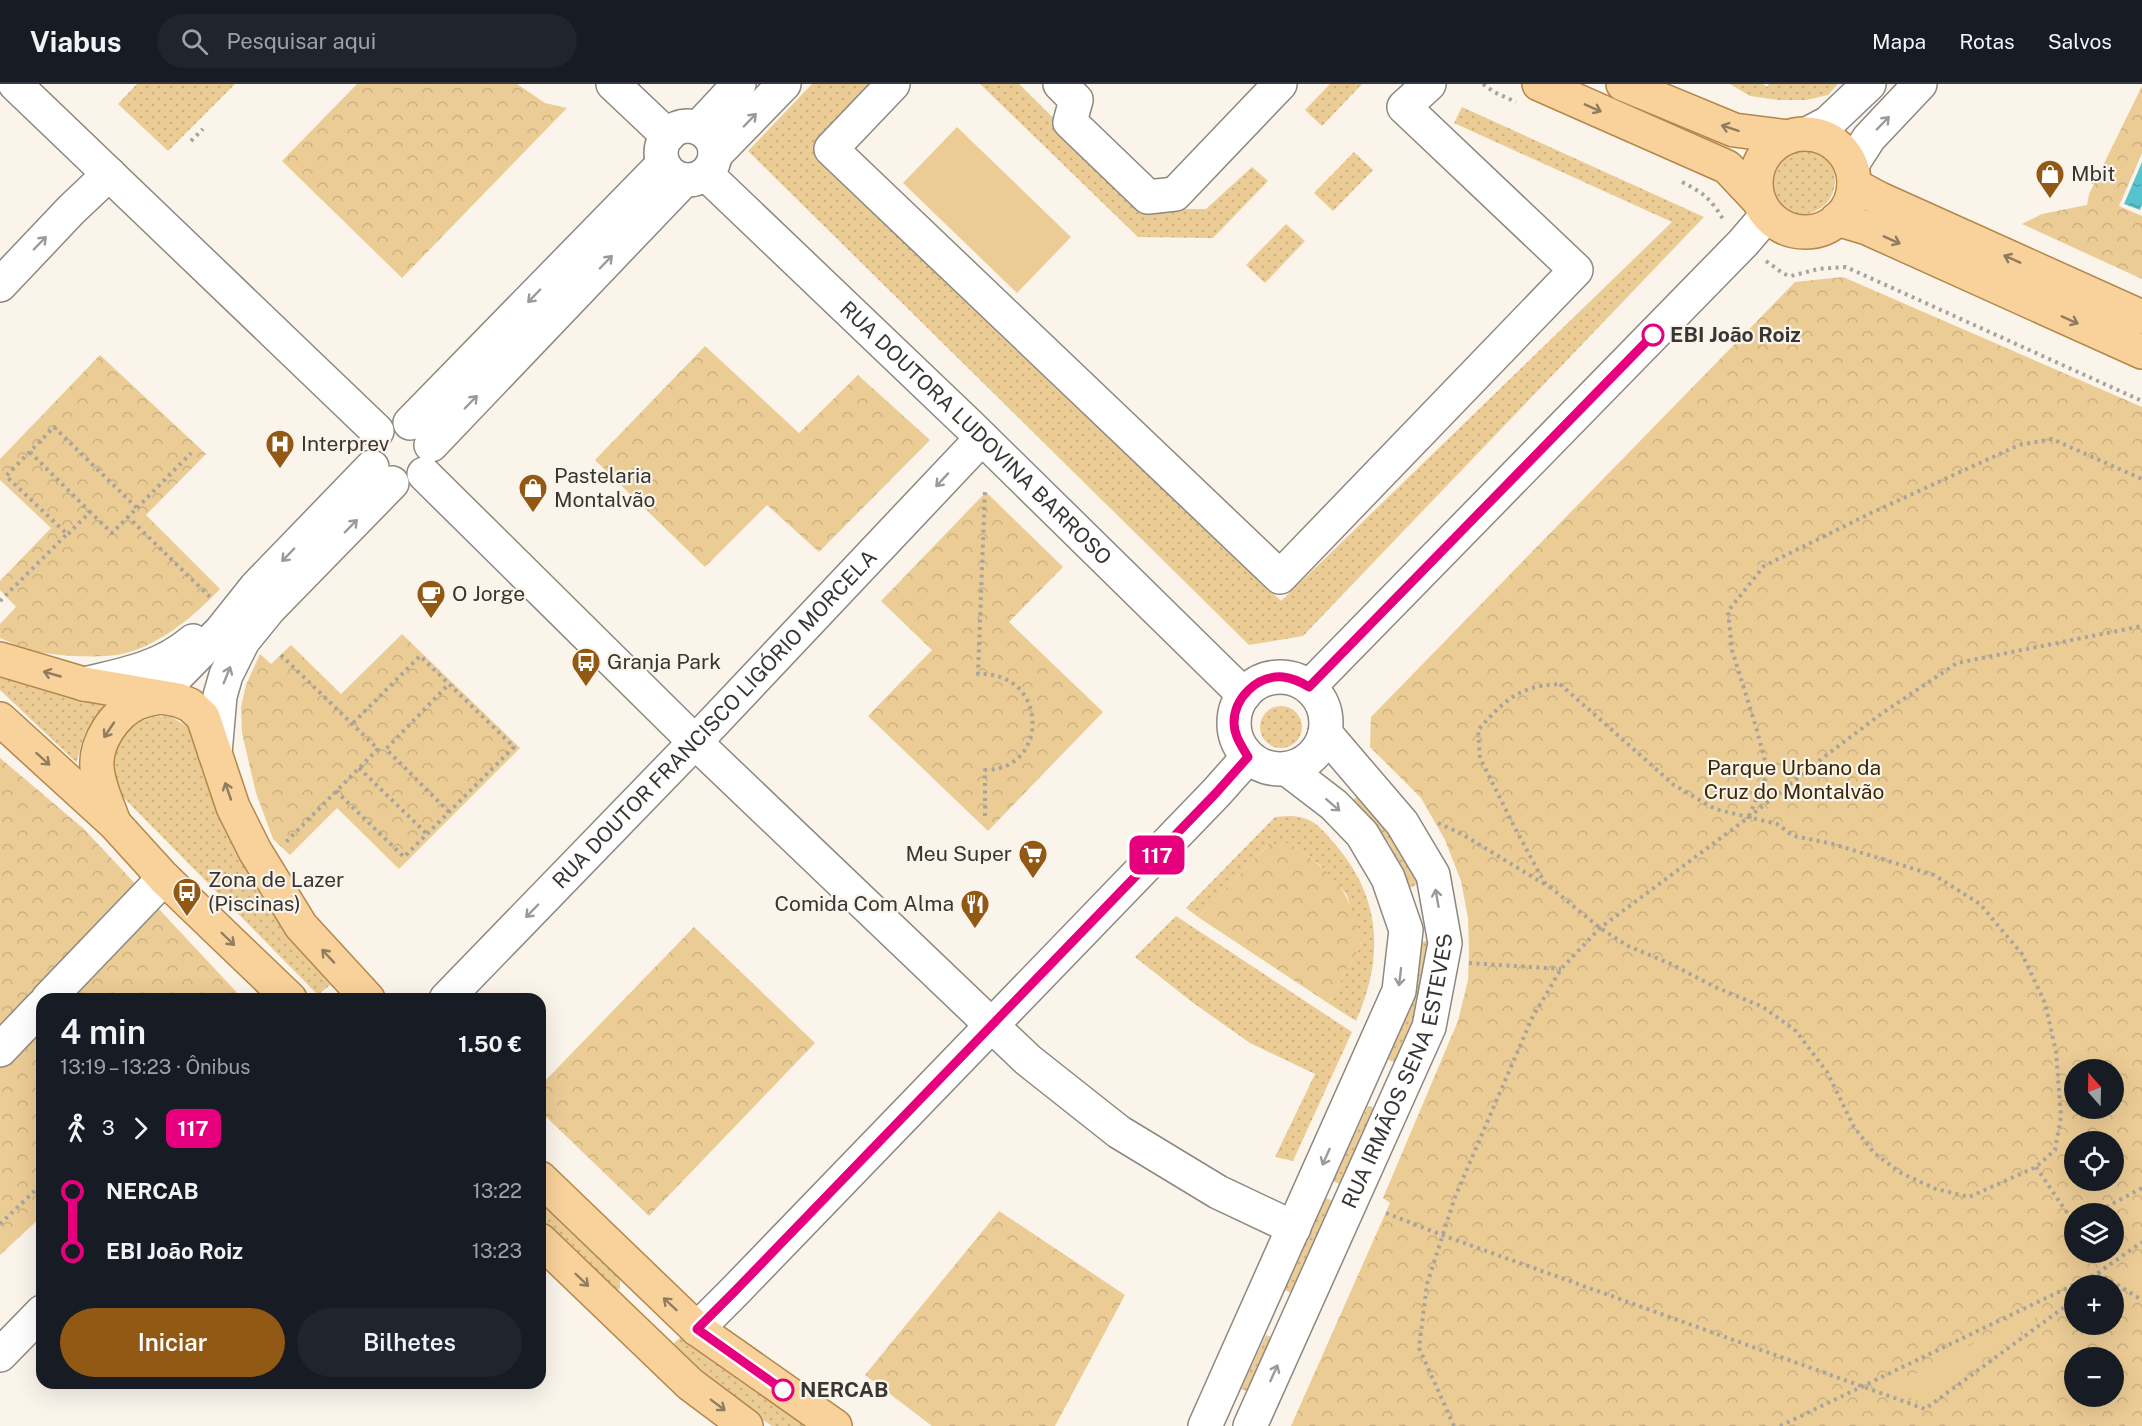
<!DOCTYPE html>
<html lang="pt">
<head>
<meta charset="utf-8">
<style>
	body { margin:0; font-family:"Public Sans",sans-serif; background:#20242c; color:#f1f3f6; height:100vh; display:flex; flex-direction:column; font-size:22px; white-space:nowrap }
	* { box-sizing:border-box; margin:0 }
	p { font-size:20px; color:#9ea1a6 }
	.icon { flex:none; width:33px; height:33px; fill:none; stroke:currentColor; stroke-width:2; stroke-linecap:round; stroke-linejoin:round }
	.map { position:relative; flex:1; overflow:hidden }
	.drawer { position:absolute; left:36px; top:909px; width:510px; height:396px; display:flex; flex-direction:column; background:#171b24; border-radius:18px; box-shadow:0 6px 24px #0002 }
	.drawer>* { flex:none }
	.badge { padding:0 12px; border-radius:9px; font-size:21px; line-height:39px }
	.needle { width:39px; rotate:340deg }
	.controls { position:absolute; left:2064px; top:975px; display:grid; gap:12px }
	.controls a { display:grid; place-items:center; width:60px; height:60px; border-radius:50%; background:#171b24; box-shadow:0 6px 24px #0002; font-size:30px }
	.map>.badge { position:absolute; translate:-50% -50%; box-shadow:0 0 0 3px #fff }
	.legs { display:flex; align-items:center; gap:9px; height:66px; padding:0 24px; font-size:20px }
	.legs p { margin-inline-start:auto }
	.head { display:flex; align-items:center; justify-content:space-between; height:102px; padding:0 24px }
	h1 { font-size:33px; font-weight:600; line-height:45px }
	.cta { display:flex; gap:12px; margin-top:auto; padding:12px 24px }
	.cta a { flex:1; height:69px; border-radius:36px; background:#925914; color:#fff; font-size:24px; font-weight:600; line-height:69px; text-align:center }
	.cta a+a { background:#20242c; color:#f1f3f6 }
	ul { padding:0 24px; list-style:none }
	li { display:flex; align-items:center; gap:21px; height:60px; font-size:22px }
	li i { display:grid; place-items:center; width:9px; height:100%; margin:0 8px; background:currentColor }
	li i::after { content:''; width:15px; height:15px; margin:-8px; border:4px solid; border-radius:50%; background:#171b24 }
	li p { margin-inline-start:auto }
	li:first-child i { background:linear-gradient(#0000 50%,currentColor 0) }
	li:last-child i { background:linear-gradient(currentColor 50%,#0000 0) }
	header { display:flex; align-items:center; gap:36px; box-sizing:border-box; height:84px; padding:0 30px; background:#171b24; border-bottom:2px solid #363941 }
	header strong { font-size:28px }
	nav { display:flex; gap:33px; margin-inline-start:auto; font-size:21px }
	.search { width:420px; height:54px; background:#20242c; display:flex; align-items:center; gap:15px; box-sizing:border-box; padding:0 21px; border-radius:33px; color:#9ea1a6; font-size:22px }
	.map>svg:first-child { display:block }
	.grass { fill:url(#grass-dots) }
	.park { fill:url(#park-crowns); fill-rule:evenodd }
	.garden { fill:#eccc95 }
	.water { fill:url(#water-ripples) }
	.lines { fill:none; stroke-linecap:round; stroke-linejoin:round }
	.minor-casing { stroke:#8d8880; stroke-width:36 }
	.major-casing { stroke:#b3874a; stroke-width:36 }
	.path { stroke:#a8a49d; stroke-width:4; stroke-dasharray:3 4.5; stroke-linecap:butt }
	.minor { stroke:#fff; stroke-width:33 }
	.major { stroke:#f9d19a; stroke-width:33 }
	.oneway { stroke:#8f7c61 }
	.oneway2 { stroke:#9c9a98 }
	.line-1-casing { stroke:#fff; stroke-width:14 }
	.line-1 { stroke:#e6007e; stroke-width:9 }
	.stop-1-dot { fill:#fff; stroke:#e6007e; stroke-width:3 }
	.labels { text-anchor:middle; stroke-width:4.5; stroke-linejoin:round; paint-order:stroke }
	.poi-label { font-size:21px; fill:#383632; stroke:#faf4eb; text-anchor:start }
	.stop-label { font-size:21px; font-weight:bold; fill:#383632; stroke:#faf4eb; text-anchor:start }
	.street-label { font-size:21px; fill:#383632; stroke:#faf4eb }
	.park-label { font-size:21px; fill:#392908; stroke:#faf4eb }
</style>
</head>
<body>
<header>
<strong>Viabus</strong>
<div class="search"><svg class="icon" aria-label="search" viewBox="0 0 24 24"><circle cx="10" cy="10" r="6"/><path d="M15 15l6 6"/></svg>Pesquisar aqui</div>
<nav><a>Mapa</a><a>Rotas</a><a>Salvos</a></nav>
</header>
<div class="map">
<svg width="2142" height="1342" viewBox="0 0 2142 1342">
	<defs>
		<pattern id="grass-dots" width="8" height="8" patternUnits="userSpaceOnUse" patternTransform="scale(1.5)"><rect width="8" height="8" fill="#eccc95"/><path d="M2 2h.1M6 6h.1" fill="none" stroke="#cbb081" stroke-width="1.8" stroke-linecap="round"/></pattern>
		<pattern id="park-crowns" width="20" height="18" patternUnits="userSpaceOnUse" patternTransform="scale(1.5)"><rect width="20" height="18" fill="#eccc95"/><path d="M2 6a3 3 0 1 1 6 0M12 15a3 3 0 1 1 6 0" fill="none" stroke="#cbb081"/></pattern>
		<pattern id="water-ripples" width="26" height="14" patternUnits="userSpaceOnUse" patternTransform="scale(1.5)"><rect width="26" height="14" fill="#57c4cd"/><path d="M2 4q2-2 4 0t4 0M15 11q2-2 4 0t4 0" fill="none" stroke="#49a0a7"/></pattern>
	</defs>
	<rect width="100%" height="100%" fill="#faf4eb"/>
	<g class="grass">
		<path d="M137,0H235L168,67L118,20Z"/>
		<path d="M812,0H874L813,63L1281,517L1672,138L1454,39L1462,23L1704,133L1303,552L1249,561L748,67Z"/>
		<path d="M980,0H1019L1145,125H1206L1252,83L1268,97L1213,154L1138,153Z"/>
		<path d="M1330,0H1362L1322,42L1305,26Z"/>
		<path d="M1730,0H1763L1767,3L1769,0H1838L1828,11L1806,16H1779L1750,12Z"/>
		<circle cx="1802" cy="97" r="33"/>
		<path d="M1354,68L1373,86L1333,127L1314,109Z"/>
		<path d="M1286,140L1305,157L1265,199L1246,181Z"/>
		<path d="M0,589L112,616C89,640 83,646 77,679L0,606Z"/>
		<circle cx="1281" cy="643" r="21"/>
		<path d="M157,632L172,633L198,650L226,735L265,820L330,901L318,911L118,708L110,680L116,657L135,639Z"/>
		<path d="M1359,710L1406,772L1418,800L1410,804L1389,759L1352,717Z"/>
		<path d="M1290,732C1313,733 1320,743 1335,760C1382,815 1384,873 1356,937L1328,919L1361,861L1347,811L1320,781L1293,761L1269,760L1198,833L1186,824L1275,733Z"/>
		<path d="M1176,832L1352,948L1293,1077L1275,1073L1315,990L1250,959L1192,918L1135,873Z"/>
		<path d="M1427,857C1428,903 1414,938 1397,980L1387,975L1414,910L1419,880V858Z"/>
		<path d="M1368,1022L1376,1025L1342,1101L1333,1097Z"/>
		<path d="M540,1114L620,1195V1205L612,1208L607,1207L540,1139Z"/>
		<path d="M1326,1114L1335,1118L1293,1210L1285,1206Z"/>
		<path d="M1266,1251L1274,1254L1249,1308L1241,1305Z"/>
		<path d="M681,1253L691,1254L756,1307L806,1342H772L742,1321L676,1267L674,1259Z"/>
	</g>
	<g class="park">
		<path d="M357,0H517L545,19L567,24L402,194L282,77Z"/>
		<path d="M2142,2V69L2119,122L2142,132V195L2022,140L2042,130L2087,121L2089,110Z"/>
		<path d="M1843,193L2142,323V1342H1291L1390,1119L1383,1114L1458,937L1468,896L1469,867L1468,834L1461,797L1445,756L1421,714L1370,663L1371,633L1795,198ZM2074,986H2114V1024H2074ZM2074,1058H2114V1096H2074ZM2074,1130H2114V1168H2074ZM2074,1202H2114V1240H2074ZM2074,1274H2114V1312H2074Z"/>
		<path d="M705,262L799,349L858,291L930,356L819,468L767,421L705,483L595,376Z"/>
		<path d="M100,271L206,370L146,431L220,505C195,532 155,565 117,571C96,574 51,572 30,566C20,563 10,558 0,554V540L16,523L0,506V497L51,444L0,396V375Z"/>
		<path d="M986,408L1063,483L1009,538L1103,628L988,747L868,632L932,566L881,517Z"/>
		<path d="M402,550L520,664L399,785L337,724L290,771L273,755L256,709L242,649L241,623L246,601L260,570L271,580L291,561L341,610Z"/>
		<path d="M0,674L84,745L243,915H42V1132L0,1171Z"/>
		<path d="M1287,759L1293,761C1339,795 1349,804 1361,861L1328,919L1198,833L1269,760Z"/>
		<path d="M694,843L815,959L649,1132L540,1027V1002Z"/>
		<path d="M999,1127L1125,1211L1055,1342H932L865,1291Z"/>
	</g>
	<g class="garden">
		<path d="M957,43L1071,153L1017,209L903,99Z"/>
		<path d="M2142,1177V1209L2118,1195Z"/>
		<path d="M2033,1229L2036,1236L1924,1319L1885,1305Z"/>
	</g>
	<path class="water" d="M2142,78V121L2140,126L2124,120Z"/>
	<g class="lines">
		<g class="minor-casing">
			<g id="minor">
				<path d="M15,0L377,347"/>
				<path d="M613,0L668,52"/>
				<path d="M893,0L831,65L1280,493L1576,186L1404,23L1429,0"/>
				<path d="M1060,0L1076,16L1070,38L1148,113L1175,110L1280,0"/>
				<circle cx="688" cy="69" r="27"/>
				<path d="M698,44L739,0"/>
				<path d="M1807,50L1828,39L1869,0"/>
				<path d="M715,71L784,0"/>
				<path d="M1851,82L1869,54L1920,0"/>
				<path id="s1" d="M706,90L970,342L1244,611"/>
				<path d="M0,201L71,126L109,90"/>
				<path d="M410,339L663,80"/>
				<path d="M431,361L684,96"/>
				<path d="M424,390L695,658L1028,976L1119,1048L1218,1108L1294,1144"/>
				<circle cx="1280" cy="639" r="46"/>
				<path d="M84,600C123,591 162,584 193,557"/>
				<path d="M1309,603L1743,159L1767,131"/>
				<path d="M155,614L221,547L256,503L372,383"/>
				<path d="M215,669L220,612L226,591L243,557L269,525L392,399"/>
				<path d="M48,915L164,794"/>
				<path id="s2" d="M446,915L695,658L982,354"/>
				<path d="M0,966L42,922"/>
				<path d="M697,1245L734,1208L1216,709L1248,673"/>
				<path d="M0,1271L42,1228"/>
				<path d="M1205,1342L1399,907L1406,846L1388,794L1362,750L1334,721L1287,685"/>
				<path id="s3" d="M1250,1342L1429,943L1445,859L1433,791L1402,739L1325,649"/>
			</g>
		</g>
		<g class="major-casing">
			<g id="major">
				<path d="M1539,0L1727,83L1758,116"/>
				<path d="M1623,0L1734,46L1788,53"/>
				<circle cx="1805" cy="99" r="49"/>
				<path d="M1854,101L1880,115L2142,233"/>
				<path d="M1837,135L1867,144L2142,268"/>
				<path d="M0,575L84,600L178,616L190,621L203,633L233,723L255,767L301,842L368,915"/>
				<path d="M0,635L114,739L164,794L290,915"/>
				<path d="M113,736C107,719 98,701 97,683C95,658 115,629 137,619C143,617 149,615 155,614"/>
				<path d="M540,1094L697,1245L835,1342"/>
				<path d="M540,1156L690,1300L746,1342"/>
			</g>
		</g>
		<g class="path">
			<path d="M1483,0L1494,8L1516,18"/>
			<path d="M191,57L203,45"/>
			<path d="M1682,98C1704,109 1712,116 1724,137"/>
			<path d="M2091,99L2095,91"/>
			<path d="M1766,177L1784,190L1791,192L1818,185L1846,183L2142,317"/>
			<path d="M30,368L90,428"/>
			<path d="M137,424L191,369"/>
			<path d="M68,450L90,428L112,449L128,433"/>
			<path d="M0,517L67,450L6,392L54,343L137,424L128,433L210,513"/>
			<path d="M281,571L378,665L285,759"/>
			<path d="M1560,600L1674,701L1715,725L1777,740L1794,752L1833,760L1934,791L1980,820L2022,870L2045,919L2056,968L2061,1032L2055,1066L2036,1083L1969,1113L1936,1105L1901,1089L1874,1069L1854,1043L1827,988L1796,947L1763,923L1715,903L1671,880L1628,862L1600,844L1544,798L1515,744L1480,674L1478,646C1505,616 1518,602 1560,600Z"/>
			<path d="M359,684L427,750"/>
			<path d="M336,707L404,773L514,663L420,572L352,640"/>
			<path d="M449,728L386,665L449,600"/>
			<path d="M985,732V686C1050,686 1049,587 978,590L985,405"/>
			<path d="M1749,732L1768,688L1756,643L1732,566L1728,527L1764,482L1871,429L2019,361L2052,355L2142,395"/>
			<path d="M1438,739L1460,749L1546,801"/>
			<path d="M1469,879L1561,885"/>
			<path d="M2036,1083L2074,1139"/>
			<path d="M1386,1129L1442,1151L1925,1325L2074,1216"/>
			<path d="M2093,1130L2142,1104"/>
			<path d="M0,1140L42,1100"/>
			<path d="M2090,1202L2098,1189L2142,1216"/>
			<path d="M1454,1342L1419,1264L1427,1200L1455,1113L1532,934L1561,885L1600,844L1749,733L1824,673L1881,630L1957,579L2142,542"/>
			<path d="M1780,1342L2098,1189L2142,1158"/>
		</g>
		<use href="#minor" class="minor"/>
		<use href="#major" class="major"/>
	</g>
	<defs><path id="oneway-shaft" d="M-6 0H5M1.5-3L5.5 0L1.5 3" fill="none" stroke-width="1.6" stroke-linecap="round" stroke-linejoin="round" transform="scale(1.5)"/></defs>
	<g class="oneway">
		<use href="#oneway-shaft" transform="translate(1593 24) rotate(24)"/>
		<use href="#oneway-shaft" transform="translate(1730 44) rotate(-162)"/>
		<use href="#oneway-shaft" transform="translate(1892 156) rotate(24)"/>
		<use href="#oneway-shaft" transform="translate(2012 175) rotate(-156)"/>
		<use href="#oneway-shaft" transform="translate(2070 236) rotate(24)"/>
		<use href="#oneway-shaft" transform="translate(52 590) rotate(-164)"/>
		<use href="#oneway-shaft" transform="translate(109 646) rotate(124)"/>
		<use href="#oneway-shaft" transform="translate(43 675) rotate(42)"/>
		<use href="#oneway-shaft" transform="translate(228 707) rotate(-109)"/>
		<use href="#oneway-shaft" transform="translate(228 855) rotate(44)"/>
		<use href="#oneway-shaft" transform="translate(328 872) rotate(-133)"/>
		<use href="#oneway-shaft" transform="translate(582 1196) rotate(44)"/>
		<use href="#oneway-shaft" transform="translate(670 1220) rotate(-137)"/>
		<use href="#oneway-shaft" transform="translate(718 1321) rotate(37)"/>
	</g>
	<g class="oneway2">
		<use href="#oneway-shaft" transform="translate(750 36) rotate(-46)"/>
		<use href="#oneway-shaft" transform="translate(1883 39) rotate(-46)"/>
		<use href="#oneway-shaft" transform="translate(40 159) rotate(-46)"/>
		<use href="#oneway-shaft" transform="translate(606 178) rotate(-46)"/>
		<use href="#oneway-shaft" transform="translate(534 212) rotate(134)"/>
		<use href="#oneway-shaft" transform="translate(471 318) rotate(-46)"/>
		<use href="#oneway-shaft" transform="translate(942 396) rotate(133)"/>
		<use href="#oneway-shaft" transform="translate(351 442) rotate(-46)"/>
		<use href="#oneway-shaft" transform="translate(288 471) rotate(134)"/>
		<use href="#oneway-shaft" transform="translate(227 591) rotate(-68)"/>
		<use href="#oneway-shaft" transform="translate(1333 721) rotate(41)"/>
		<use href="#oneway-shaft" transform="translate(1437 814) rotate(-100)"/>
		<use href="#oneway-shaft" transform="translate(532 827) rotate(134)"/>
		<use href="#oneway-shaft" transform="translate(1400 893) rotate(97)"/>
		<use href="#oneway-shaft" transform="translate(1326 1073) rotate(114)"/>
		<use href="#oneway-shaft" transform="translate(1274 1289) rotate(-66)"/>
	</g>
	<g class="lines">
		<g class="line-1-casing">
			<path id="line-1" d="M783,1306L697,1245L734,1208L1216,709L1248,673C1242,662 1234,652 1234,639C1234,614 1257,591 1283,593C1293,594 1301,598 1309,603L1653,251"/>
		</g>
		<use href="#line-1" class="line-1"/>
	</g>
	<defs>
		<g id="shop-pin" transform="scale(1.5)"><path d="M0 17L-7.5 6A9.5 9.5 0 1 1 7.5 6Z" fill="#925914" stroke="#faf4eb"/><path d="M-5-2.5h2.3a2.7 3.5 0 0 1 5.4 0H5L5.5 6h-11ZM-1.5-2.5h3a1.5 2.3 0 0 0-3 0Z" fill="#fff"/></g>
		<g id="hospital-pin" transform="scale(1.5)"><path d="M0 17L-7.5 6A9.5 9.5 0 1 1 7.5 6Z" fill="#925914" stroke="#faf4eb"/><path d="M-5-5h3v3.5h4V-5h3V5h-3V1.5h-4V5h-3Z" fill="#fff"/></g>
		<g id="cafe-pin" transform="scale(1.5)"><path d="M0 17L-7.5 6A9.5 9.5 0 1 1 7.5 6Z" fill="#925914" stroke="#faf4eb"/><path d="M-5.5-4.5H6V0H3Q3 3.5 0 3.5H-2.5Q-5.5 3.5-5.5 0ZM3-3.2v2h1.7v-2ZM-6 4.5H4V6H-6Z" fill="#fff"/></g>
		<g id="bus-pin" transform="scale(1.5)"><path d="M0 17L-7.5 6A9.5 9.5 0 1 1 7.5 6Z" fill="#925914" stroke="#faf4eb"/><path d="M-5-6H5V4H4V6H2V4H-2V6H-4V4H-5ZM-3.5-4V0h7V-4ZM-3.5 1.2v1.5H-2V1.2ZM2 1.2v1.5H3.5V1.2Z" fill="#fff"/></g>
		<g id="supermarket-pin" transform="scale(1.5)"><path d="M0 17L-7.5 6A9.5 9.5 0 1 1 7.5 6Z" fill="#925914" stroke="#faf4eb"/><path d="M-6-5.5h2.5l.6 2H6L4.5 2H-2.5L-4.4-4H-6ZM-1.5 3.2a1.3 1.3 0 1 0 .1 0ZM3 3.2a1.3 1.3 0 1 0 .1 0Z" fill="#fff"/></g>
		<g id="restaurant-pin" transform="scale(1.5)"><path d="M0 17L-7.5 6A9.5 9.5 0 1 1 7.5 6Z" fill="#925914" stroke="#faf4eb"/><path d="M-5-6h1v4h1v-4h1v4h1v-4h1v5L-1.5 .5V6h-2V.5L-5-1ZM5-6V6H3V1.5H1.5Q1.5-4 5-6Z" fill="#fff"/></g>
	</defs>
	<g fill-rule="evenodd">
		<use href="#shop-pin" x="2050" y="90"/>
		<use href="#hospital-pin" x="280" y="360"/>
		<use href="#shop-pin" x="533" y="404"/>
		<use href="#cafe-pin" x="431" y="510"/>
		<use href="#bus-pin" x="586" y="578"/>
		<use href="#supermarket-pin" x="1033" y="770"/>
		<use href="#bus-pin" x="187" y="808"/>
		<use href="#restaurant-pin" x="975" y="820"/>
	</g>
	<g class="stop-1-dot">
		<circle cx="1653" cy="251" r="10"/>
		<circle cx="783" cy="1306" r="10"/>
	</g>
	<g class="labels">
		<g class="poi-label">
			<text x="2071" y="97">Mbit</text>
			<text x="301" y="367">Interprev</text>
			<text x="554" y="399">Pastelaria<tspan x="554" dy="24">Montalvão</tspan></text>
			<text x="452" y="517">O Jorge</text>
			<text x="607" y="585">Granja Park</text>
			<text x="1012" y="777" text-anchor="end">Meu Super</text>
			<text x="208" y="803">Zona de Lazer<tspan x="208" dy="24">(Piscinas)</tspan></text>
			<text x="954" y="827" text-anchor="end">Comida Com Alma</text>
		</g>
		<g class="stop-label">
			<text x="1670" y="258">EBI João Roiz</text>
			<text x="800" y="1313">NERCAB</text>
		</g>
		<g class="street-label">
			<text dy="7" stroke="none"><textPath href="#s1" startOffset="374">RUA DOUTORA LUDOVINA BARROSO</textPath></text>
			<text dy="7" stroke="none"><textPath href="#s2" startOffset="388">RUA DOUTOR FRANCISCO LIGÓRIO MORCELA</textPath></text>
			<text dy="7" stroke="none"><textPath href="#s3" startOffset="386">RUA IRMÃOS SENA ESTEVES</textPath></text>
		</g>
		<g class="park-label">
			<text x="1794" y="691">Parque Urbano da<tspan x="1794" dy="24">Cruz do Montalvão</tspan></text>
		</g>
	</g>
</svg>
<div class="controls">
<a><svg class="needle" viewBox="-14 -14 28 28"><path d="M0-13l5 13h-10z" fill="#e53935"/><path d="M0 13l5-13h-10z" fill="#9ea1a6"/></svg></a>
<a><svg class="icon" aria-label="locate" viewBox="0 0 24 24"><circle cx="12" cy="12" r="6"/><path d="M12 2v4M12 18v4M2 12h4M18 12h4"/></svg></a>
<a><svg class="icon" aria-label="layers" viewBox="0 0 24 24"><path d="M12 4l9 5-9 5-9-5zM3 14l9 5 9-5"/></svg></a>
<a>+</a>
<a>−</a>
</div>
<b class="badge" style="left:1157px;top:771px;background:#e6007e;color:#fff">117</b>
<section class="drawer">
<div class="head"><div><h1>4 min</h1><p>13:19 – 13:23 · Ônibus</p></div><b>1.50 €</b></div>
<div class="legs"><svg class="icon" aria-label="walk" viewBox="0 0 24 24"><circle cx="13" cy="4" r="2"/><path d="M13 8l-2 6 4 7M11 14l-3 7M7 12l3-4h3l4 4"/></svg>3<svg class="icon" aria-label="forward" viewBox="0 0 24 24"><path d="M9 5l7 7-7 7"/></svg><b class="badge" style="background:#e6007e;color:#fff">117</b></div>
<ul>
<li><i style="color:#e6007e"></i><b>NERCAB</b><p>13:22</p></li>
<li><i style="color:#e6007e"></i><b>EBI João Roiz</b><p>13:23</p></li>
</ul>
<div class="cta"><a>Iniciar</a><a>Bilhetes</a></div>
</section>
</div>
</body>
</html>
